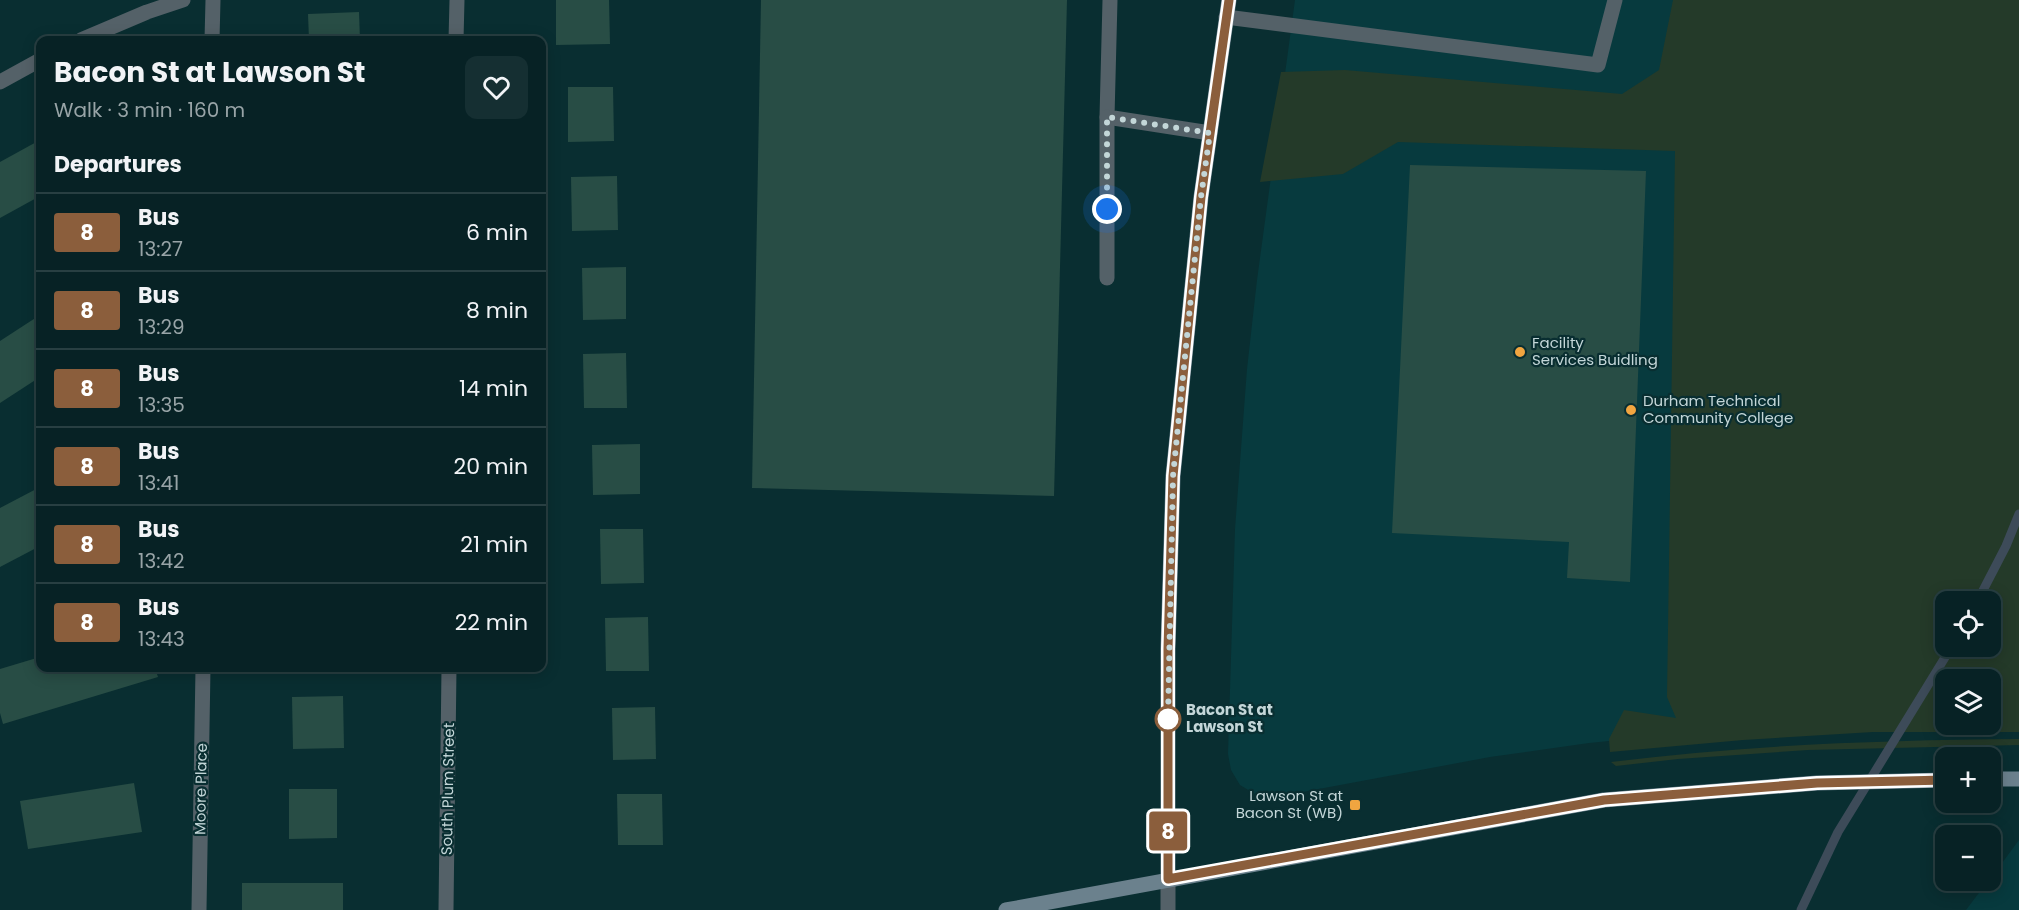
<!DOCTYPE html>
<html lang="en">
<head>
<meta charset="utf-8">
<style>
	body { margin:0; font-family:Poppins,sans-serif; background:#152f32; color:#f1f3f6; height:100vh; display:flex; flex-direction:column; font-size:22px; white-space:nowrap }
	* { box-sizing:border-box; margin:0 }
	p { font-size:20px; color:#98a4a7 }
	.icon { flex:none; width:33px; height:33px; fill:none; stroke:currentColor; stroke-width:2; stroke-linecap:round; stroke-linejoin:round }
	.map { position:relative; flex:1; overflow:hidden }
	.drawer { position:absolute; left:36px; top:36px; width:510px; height:636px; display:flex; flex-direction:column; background:#072225; border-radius:12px; box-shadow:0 3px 15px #0003,0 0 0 2px #283f42 }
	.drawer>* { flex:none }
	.badge { padding:0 12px; border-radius:4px; font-size:21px; line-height:39px }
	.fabs { position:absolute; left:1935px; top:591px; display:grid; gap:12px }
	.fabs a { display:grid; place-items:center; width:66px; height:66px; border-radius:12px; background:#072225; box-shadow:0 3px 15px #0003,0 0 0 2px #283f42; font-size:30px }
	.you { position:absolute; width:30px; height:30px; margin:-15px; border:4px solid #fff; border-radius:50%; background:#1a73e8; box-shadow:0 0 0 9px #1a73e833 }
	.map>.badge { position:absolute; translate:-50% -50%; box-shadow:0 0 0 3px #fff }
	h2 { padding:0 18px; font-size:22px; line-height:54px }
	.round { display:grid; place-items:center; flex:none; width:63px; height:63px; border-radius:12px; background:#152f32 }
	.summary { display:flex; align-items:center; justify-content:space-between; height:102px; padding:0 18px }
	h1 { font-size:28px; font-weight:700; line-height:45px }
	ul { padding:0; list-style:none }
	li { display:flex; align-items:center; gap:18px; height:78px; padding:0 18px; border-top:2px solid #283f42 }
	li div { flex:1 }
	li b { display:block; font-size:22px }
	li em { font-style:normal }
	li .badge { min-width:66px; font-weight:700; text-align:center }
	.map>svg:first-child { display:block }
	.built { fill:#073a3e; fill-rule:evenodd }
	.green { fill:#243a29; fill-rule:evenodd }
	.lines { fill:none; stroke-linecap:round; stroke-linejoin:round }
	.stream { stroke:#3d4b59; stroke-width:9 }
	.building { fill:#284d45 }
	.lane { stroke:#546168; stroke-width:15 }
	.street { stroke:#546168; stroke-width:15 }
	.secondary { stroke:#6b818d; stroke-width:15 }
	.line-casing { stroke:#fff; stroke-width:14 }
	.line { stroke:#8b5e3c; stroke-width:9 }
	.walk { stroke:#c3d6d8; stroke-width:6; stroke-dasharray:0 10.8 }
	.poi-dot { fill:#f1a540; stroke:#092e31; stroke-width:2 }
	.stop-dot { fill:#fff; stroke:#8b5e3c; stroke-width:3 }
	.labels { text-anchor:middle; stroke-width:4.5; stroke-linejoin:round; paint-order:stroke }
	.poi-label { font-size:15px; fill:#c3d6d8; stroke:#092e31; text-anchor:start }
	.stop-label { font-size:15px; font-weight:bold; fill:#c3d6d8; stroke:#092e31; text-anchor:start }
	.street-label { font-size:15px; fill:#c3d6d8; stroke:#092e31 }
</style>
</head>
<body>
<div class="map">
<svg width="2019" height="910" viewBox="0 0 2019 910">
	<rect width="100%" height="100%" fill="#092e31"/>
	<g class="built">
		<path d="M1295,0H2019L1990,680H1946L1698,732L1589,743L1490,757L1276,797H1260L1240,785L1231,770L1228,754L1235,529L1247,369L1257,280ZM1946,602H1990V646H1946Z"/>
		<path d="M2019,840V910H1966L1988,881L1990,880L1991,878Z"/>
	</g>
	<g class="green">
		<path d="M1673,0H2019V732H1873L1743,740L1610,752L1609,739L1624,710L1676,718L1667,697L1675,151L1398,142L1343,174L1260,182L1281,72L1345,70L1622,94L1659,70ZM1946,602H1990V646H1946ZM1946,680H1990V724H1946Z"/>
		<path d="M2019,739V745L1808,750L1678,759L1616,766L1611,762C1746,745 1882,740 2019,739Z"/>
	</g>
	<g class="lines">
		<g class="stream">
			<path d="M1977,602L2006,546L2019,514"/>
			<path d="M1801,910L1838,832L1952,646"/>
		</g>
	</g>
	<g class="building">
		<path d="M556,0H609L610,44L556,45Z"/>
		<path d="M761,0H1067L1054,496L752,488Z"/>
		<path d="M359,12L360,40H309L308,14Z"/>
		<path d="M568,87H613L614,141L568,142Z"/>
		<path d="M40,140V196L0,218V162Z"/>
		<path d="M1410,165L1646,171L1630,582L1567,578L1569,542L1392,533Z"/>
		<path d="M617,176L618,230L572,231L571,177Z"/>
		<path d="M626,267V319L583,320L582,268Z"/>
		<path d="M40,315V377L0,403V341Z"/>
		<path d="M626,353L627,408H584L583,354Z"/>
		<path d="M640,444V494L593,495L592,445Z"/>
		<path d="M40,487V546L0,567V508Z"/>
		<path d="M600,529H643L644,583L601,584Z"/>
		<path d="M648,617L649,671H606L605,618Z"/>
		<path d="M40,657V668H155L158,677L3,724L0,713V669Z"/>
		<path d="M343,696L344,748L293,749L292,697Z"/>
		<path d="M655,707L656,759L613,760L612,708Z"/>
		<path d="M134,783L142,832L28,849L20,801Z"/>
		<path d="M289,789H337V838L289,839Z"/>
		<path d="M617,794H662L663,845H618Z"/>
		<rect x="242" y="883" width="101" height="27"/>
	</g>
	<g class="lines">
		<g class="lane">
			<path d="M1110,0L1107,117L1210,133"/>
			<path d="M1226,17L1598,65L1615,0"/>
			<path d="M1107,117V278"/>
		</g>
		<g class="street">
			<path d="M81,40L147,12L183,0"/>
			<path d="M212,40L213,0"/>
			<path d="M456,40L457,0"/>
			<path d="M0,82L40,60"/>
			<path d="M1168,879V910"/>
			<path d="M199,910L203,668"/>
			<path d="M446,910L449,668"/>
		</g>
		<g class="secondary">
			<path d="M1990,779H2019"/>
			<path d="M1168,879V649L1173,476L1201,197L1229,0"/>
			<path d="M1006,910L1604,800L1817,783L1946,780"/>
		</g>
	</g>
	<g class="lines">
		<g class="line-casing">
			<path id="line" d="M1229,0L1201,197L1173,476L1168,649V879L1604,800L1817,783L1946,780"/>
		</g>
		<use href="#line" class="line"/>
		<path class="walk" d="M1107,209V117L1210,133L1201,197L1173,476L1168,719"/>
	</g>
	<g class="poi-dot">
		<circle cx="1520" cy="352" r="6"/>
		<circle cx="1631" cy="410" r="6"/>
		<rect x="1349" y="799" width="12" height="12" rx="3"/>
	</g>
	<circle class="stop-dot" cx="1168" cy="719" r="12"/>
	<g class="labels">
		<g class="poi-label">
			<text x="1532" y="348">Facility<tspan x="1532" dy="17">Services Buidling</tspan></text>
			<text x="1643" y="406">Durham Technical<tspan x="1643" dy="17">Community College</tspan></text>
			<text x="1343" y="801" text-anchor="end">Lawson St at<tspan x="1343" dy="17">Bacon St (WB)</tspan></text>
		</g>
		<g class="stop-label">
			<text x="1186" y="715">Bacon St at<tspan x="1186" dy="17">Lawson St</tspan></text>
		</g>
		<g class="street-label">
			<text transform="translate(201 789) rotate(-89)" y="5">Moore Place</text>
			<text transform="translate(448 789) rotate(-89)" y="5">South Plum Street</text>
		</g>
	</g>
</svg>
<div class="fabs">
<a><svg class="icon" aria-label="locate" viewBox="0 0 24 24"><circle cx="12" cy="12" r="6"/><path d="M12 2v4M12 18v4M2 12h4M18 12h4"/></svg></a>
<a><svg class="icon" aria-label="layers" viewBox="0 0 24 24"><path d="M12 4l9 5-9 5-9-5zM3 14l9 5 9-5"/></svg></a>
<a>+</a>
<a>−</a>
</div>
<div class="you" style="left:1107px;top:209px"></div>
<b class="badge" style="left:1168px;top:831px;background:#8b5e3c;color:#fff">8</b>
<section class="drawer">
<div class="summary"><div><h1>Bacon St at Lawson St</h1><p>Walk · 3 min · 160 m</p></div><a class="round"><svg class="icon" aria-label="heart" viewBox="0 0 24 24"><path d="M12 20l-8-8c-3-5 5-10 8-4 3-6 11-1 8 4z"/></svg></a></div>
<h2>Departures</h2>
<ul>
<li><span class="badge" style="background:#8b5e3c;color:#fff">8</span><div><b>Bus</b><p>13:27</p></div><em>6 min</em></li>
<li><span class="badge" style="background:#8b5e3c;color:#fff">8</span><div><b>Bus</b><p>13:29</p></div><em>8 min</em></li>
<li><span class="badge" style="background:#8b5e3c;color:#fff">8</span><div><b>Bus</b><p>13:35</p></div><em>14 min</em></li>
<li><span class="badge" style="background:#8b5e3c;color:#fff">8</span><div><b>Bus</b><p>13:41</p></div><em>20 min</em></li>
<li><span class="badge" style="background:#8b5e3c;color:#fff">8</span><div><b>Bus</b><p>13:42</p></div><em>21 min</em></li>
<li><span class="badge" style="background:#8b5e3c;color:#fff">8</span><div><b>Bus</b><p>13:43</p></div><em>22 min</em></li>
</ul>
</section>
</div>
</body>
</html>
